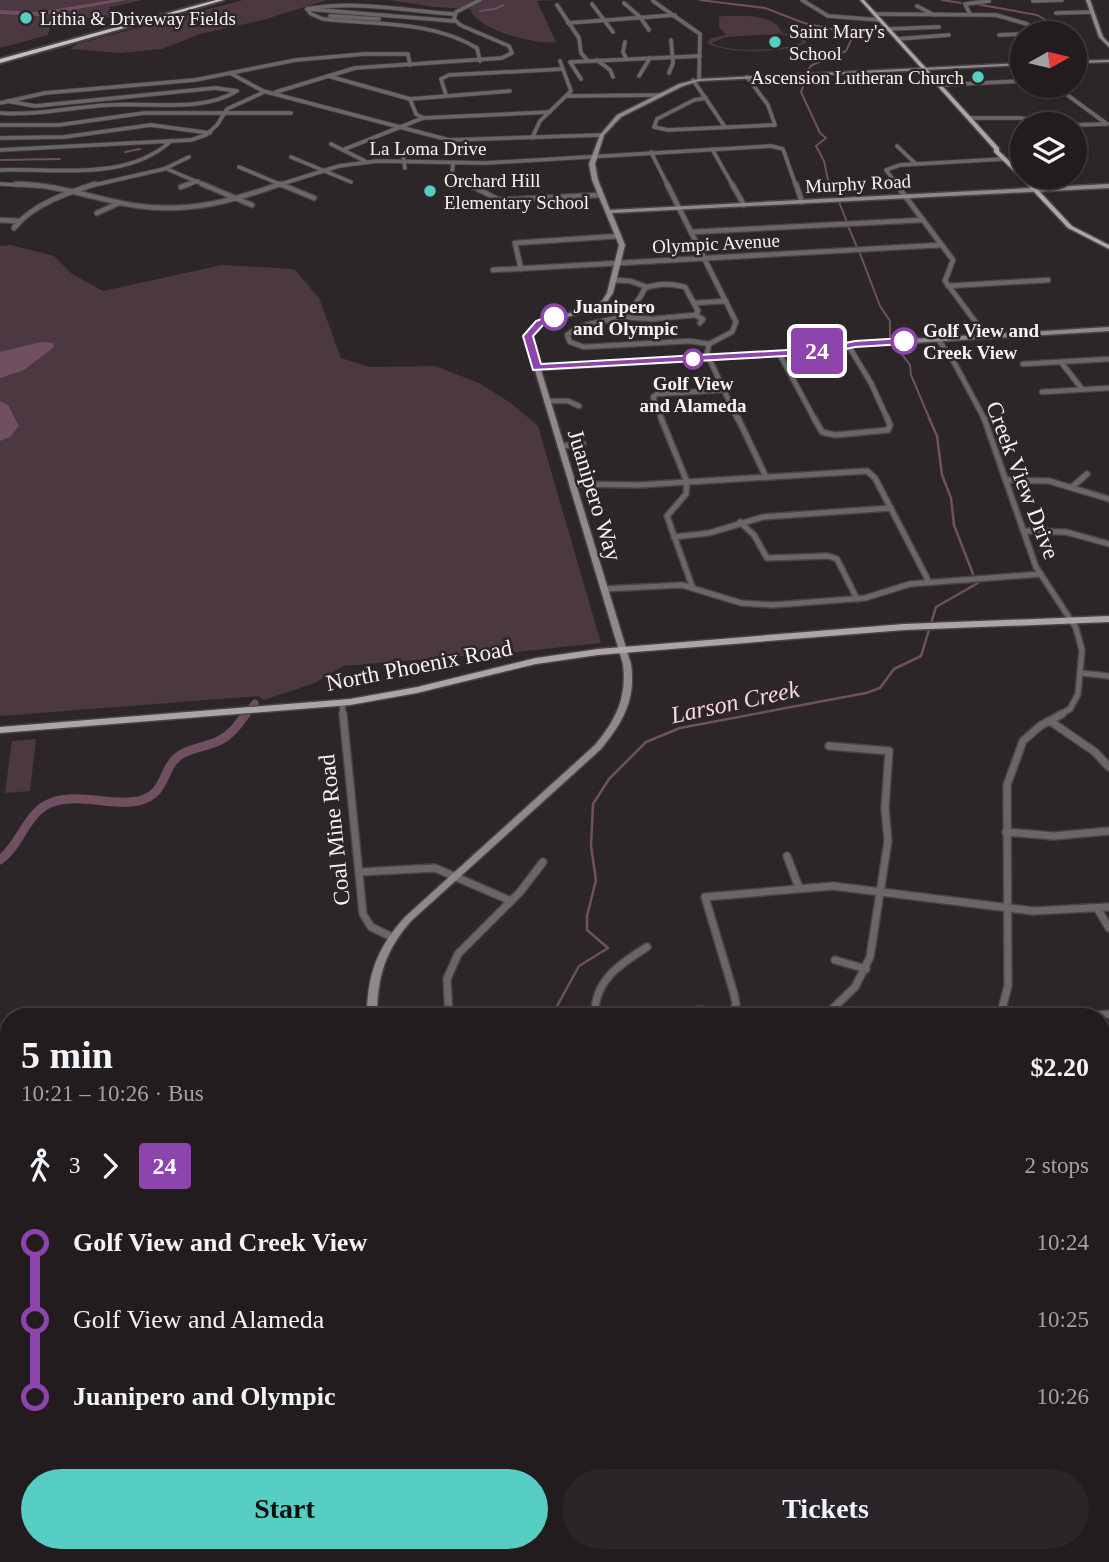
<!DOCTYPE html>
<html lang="en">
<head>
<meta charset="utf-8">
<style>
	body { margin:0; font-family:Georgia,serif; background:#2a2528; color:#f1f3f6; height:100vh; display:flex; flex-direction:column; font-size:26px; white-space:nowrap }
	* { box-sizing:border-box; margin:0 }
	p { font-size:23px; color:#a2a1a4 }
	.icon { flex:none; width:38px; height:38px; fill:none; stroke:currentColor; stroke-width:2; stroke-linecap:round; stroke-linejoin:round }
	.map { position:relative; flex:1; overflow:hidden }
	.side { position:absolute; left:0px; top:1008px; width:1110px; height:555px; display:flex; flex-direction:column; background:#221c1f; border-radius:28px 28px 0 0; box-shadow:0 2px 5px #0004,0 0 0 2px #3f3a3d }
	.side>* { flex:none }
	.badge { padding:0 14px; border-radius:5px; font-size:24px; line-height:46px }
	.needle { width:46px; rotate:82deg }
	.controls { position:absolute; left:1010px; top:21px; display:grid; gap:14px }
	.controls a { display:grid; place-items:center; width:77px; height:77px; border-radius:50%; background:#221c1f; box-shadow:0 2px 5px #0004,0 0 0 2px #3f3a3d; font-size:35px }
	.map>.badge { position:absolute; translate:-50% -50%; box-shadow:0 0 0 4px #fff }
	.legs { display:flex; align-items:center; gap:10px; height:77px; padding:0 21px; font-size:23px }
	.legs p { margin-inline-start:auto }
	.overview { display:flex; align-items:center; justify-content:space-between; height:119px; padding:0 21px }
	h1 { font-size:38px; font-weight:800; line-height:52px }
	.primary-button { display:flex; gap:14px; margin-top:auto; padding:14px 21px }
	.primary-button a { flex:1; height:80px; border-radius:42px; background:#56cec3; color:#111; font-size:28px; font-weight:800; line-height:80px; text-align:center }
	.primary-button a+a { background:#2a2528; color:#f1f3f6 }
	ul { padding:0 21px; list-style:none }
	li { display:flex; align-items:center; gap:24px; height:77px; font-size:26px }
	li i { display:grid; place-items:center; width:10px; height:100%; margin:0 9px; background:currentColor }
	li i::after { content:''; width:18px; height:18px; margin:-9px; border:5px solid; border-radius:50%; background:#221c1f }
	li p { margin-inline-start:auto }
	li:first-child i { background:linear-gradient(#0000 50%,currentColor 0) }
	li:last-child i { background:linear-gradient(currentColor 50%,#0000 0) }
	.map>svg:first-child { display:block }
	.green { fill:#4b3841; fill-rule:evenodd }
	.water { fill:#705060 }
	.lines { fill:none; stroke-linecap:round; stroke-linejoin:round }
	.stream-far2 { stroke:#705060; stroke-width:2 }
	.stream-far1 { stroke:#705060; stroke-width:2.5 }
	.stream { stroke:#705060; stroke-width:3.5 }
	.canal-far1 { stroke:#705060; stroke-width:7 }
	.canal { stroke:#705060; stroke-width:9 }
	.river { fill:#705060; fill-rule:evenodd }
	.street-far4-casing { stroke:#494345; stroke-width:5 }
	.street-far3-casing { stroke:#494345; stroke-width:7 }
	.street-far2-casing { stroke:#494345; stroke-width:8 }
	.street-far1-casing { stroke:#494345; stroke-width:10 }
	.street-casing { stroke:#494345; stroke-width:12 }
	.secondary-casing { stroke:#494345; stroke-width:3 }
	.primary-casing { stroke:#494345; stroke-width:3 }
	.highway-casing { stroke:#494345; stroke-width:4 }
	.street-far4 { stroke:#6a6668; stroke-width:3.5 }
	.street-far3 { stroke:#6a6668; stroke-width:4.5 }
	.street-far2 { stroke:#6a6668; stroke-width:5 }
	.street-far1 { stroke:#6a6668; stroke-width:7 }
	.street { stroke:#6a6668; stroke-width:9 }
	.secondary { fill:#8f898c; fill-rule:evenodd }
	.primary { fill:#aca5a8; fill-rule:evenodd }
	.highway { fill:#c6bdc1; fill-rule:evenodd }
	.line-1 { fill:#8e44ad; stroke:#fff; stroke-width:2 }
	.poi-dot { fill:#56cec3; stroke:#2d2629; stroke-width:2.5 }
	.stop-1-dot { fill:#fff; stroke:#8e44ad; stroke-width:3.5 }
	.labels { text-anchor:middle; stroke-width:5; stroke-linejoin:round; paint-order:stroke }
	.far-poi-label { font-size:19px; fill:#f7f2f4; stroke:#2d2629; text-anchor:start }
	.far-street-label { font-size:19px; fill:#f7f2f4; stroke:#2d2629 }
	.far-stop-label { font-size:19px; font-weight:bold; fill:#f7f2f4; stroke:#2d2629; text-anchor:start }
	.street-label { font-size:23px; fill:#f7f2f4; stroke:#2d2629 }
	.water-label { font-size:24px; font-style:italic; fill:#fbd6e8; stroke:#2d2629 }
</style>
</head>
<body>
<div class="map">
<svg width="1109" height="1562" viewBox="0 0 1109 1562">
	<rect width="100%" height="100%" fill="#2d2629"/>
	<g class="green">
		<path d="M0,0H143L110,7L111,17L51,21L48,35L0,48Z"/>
		<path d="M243,0H327L263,20L200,34L162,49L120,53L70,49L77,44Z"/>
		<path d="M389,0H556L537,1L556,42C536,45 477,30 470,9L434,7Z"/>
		<path d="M723,16C741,16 775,13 782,33L801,36L807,42C793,53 719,55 707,42L712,38L726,35L719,27V17ZM779,34L796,37L802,42C789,51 724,53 712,43L725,37Z"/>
		<path d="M11,245L54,256L72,274L103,291L222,265L294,269L319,298L341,358L370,367L435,366L479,383L511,403L538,426L601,643L516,652L495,649L473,655L343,666L315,683L264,700L259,696L0,716V246Z"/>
		<path d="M36,739L30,791L5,793L12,741Z"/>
	</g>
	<g class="water">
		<path d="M41,342L53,343L54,347L24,370L0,378V352Z"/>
		<path d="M0,401L8,405L19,426L10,437L0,441Z"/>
	</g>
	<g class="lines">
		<g class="stream-far2">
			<path d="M700,0L765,8L804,23L854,34L846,51L812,65L806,72"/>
			<path d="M942,0L961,3"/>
			<path d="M976,4L1037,15L1068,33"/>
			<path d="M495,9L503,5"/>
			<path d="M480,11L494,9"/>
			<path d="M1074,41L1079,44"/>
			<path d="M807,76L801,92L820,133L826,138L816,146L824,161L828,180L838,187L837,197"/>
			<path d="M125,152L140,149"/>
			<path d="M1,160L60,159"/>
			<path d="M839,202L847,222"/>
			<path d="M848,226L857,247"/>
			<path d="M859,251L880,306L890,321V338"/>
			<path d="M895,345L910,365L911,375L930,420"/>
		</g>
		<g class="stream-far1">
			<path d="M929,418L937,436L942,475L951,498L954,525L973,574"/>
			<path d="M551,1017L579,966L608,948L587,930V916L596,880L591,846L593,804L609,779L646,742L680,728L866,693L880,688L894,669L921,656L936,607L978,583"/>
		</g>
		<path class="stream" d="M548,1562L550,1554"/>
		<path class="canal-far1" d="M245,715L255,703"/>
		<path class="canal" d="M0,860C20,845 26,815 48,804C77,791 109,807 138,801C168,794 161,768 180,755C195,746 217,746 229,734C236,729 241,720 246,714"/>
		<path class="river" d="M112,0H127L39,16L0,14V10L39,12Z"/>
		<g class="street-far4-casing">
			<g id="street-far4">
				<path d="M802,0L828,16L880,20"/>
				<path d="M653,1L700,34L699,80"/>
				<path d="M1033,1L1062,0"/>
				<path d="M624,3L640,17L649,30"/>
				<path d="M592,4L613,32"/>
				<path d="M557,5L579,38L581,53L587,60"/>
				<path d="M917,6L934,15"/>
				<path d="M307,9L454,21"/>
				<path d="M1056,13L1092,12"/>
				<path d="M454,14C406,11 355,0 307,9L311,14L323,19C375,25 430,20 477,48L480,61"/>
				<path d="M875,14L996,15L1027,24L1038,33"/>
				<path d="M970,14L965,4L989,1"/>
				<path d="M330,16L379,19"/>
				<path d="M568,23L675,15"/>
				<path d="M889,29L939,27"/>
				<path d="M999,35L1022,34"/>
				<path d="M897,39L949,35"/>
				<path d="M625,42L623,52L626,58"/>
				<path d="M1012,49L1022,50"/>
				<path d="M1074,57L1081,62"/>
				<path d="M597,60L610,70L613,77"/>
				<path d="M230,73L263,91L449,140L602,135"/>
				<path d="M669,73L673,63L671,40"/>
				<path d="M328,76L410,99L416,114L423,118L345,149"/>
				<path d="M639,76L650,58"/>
				<path d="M581,79L570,62L700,56"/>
				<path d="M693,80L725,127"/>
				<path d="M939,85L1022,81"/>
				<path d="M1055,86L1107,124"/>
				<path d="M276,92L355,68L502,58L512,53L509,46L460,25L454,19L456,12L480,0"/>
				<path d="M446,95L441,79L449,75L563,69"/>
				<path d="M567,96L661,95"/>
				<path d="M706,98L694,100L657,119L654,127L668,130L775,125L768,105L747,77"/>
				<path d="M410,99L510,91"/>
				<path d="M0,103L45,93L195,80L296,60L364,54H408L410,65"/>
				<path d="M0,113C37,116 72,107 108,105C149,102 201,113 237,91L215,88L35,106L7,101"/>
				<path d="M423,118L550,112"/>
				<path d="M969,118H1021L1054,124"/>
				<path d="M0,125H59L144,113H291"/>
				<path d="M1074,125L1107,124"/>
				<path d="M0,138L64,137L151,125L210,133"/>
				<path d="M532,138L540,121L571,91L560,61"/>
				<path d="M171,141L191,140L206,135L217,125L227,109L262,93"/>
				<path d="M331,144L365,161"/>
				<path d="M897,146L916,164"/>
				<path d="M712,149L733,186"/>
				<path d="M0,150L171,141C126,182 56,168 0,170"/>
				<path d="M651,152L668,186"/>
				<path d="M403,156L405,168"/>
				<path d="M291,157L351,182"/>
				<path d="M453,163L452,176L471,186"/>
				<path d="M239,167L284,186"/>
				<path d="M167,169L207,186"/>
				<path d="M0,184L40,186"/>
				<path d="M90,186L164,169L189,157"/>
				<path d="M184,186L198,181"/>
				<path d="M275,186L339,166L377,161L485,163L771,146L783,149L796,186"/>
				<path d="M898,186L886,170L900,165L1003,159"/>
			</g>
		</g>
		<g class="street-far3-casing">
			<g id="street-far3">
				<path d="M16,184C58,184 97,200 138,206C189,213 233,201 280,184"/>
				<path d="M202,184L252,205"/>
				<path d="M280,184L314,198"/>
				<path d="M468,184L499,200L601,195"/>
				<path d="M667,184L736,322L732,332L709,344L707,354L738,420"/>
				<path d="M732,184L744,205"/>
				<path d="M796,184L802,202"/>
				<path d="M896,184L953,260L945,281L986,336"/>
				<path d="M181,187L189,184"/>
				<path d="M97,213L119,203"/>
				<path d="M0,220L18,221"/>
				<path d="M14,228C33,204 67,193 95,184"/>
				<path d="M691,232L923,220"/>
				<path d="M521,269L515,243L619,236"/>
				<path d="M493,270L941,245"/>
				<path d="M613,280L630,281L647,287"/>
				<path d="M948,286L1048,280"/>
				<path d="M695,303L726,301"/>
				<path d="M695,315L703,319L700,323"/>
				<path d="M621,317L652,319L695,315L698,311L685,287C671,283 659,283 645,288C623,334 599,311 567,335L570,342L584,347L690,341L709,344"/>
				<path d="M938,339L955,364L985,420"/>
				<path d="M848,345L871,383L888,420"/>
				<path d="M779,353L815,420"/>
				<path d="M1061,362L1082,389"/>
				<path d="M1023,364L1109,359"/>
				<path d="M1042,392L1109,388"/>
				<path d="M546,401H568L579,406"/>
				<path d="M662,420L653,397L657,394L724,390"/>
			</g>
		</g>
		<g class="street-far2-casing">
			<g id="street-far2">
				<path d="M661,418L687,482L686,494L667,516L692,586"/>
				<path d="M738,418L766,477"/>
				<path d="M814,418L822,432L835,435L888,430L890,425L887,418"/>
				<path d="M984,418L1036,567L1076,628L1082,650L1078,694L1070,709L1059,715"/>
				<path d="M560,446L583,444"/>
				<path d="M1008,480L1049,481L1109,499"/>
				<path d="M572,484L639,485L867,471L875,478L929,582"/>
				<path d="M1072,487L1087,474"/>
				<path d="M740,522L754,535L767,558L828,556L837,559L857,599"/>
				<path d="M1025,531L1066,532L1109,544"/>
				<path d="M674,537L709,533L763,517L891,508"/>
				<path d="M604,589L682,585L741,603L773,605L865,598L910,584L1041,574"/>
				<path d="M1081,673L1109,676"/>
				<path d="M342,703L343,715"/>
			</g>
		</g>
		<g class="street-far1-casing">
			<g id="street-far1">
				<path d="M343,714L363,914L371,927L392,937"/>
				<path d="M1050,721L1095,752L1109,767"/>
				<path d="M1006,832L1054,836L1109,831"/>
				<path d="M787,856L799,888"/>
				<path d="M359,872L435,868L511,901"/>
				<path d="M1097,908L1109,928"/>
				<path d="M835,960L866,969"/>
				<path d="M1002,1009L1021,1017"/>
				<path d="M732,1016L736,1004L734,994L705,897L833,886L1033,911L1109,907"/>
				<path d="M449,1017L447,979L458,954L520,892L543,862"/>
				<path d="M595,1017C593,981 620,964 647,947"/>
				<path d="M630,1017L701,1010L733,1016"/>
				<path d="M824,1017L855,987L870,957L888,841L885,808L889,751L829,746"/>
				<path d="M994,1017L1002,1009L1008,986L1007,785L1023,741L1040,726L1062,714"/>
				<path d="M1079,1017L1109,1014"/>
			</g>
		</g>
		<g class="street-casing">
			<path id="street" d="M1101,1096L1109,1095"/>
		</g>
		<g class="secondary-casing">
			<g id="secondary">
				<path d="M1086,0H1090L1103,37L1109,43V47L1099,37Z"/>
				<path d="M1109,60V62L1074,63V61Z"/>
				<path d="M1022,63V65L699,81L683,86L621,117L604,135L595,164L598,180L610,210L1109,184V188L612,213L625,245L613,293L606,303L595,309L542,324L531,337L540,366L822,349L862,342L1109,327V331L862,346L822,353L541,370L631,664C636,700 623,722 601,749L411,921C385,951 377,977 377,1017H367C367,975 377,948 405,917L595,745C616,720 627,698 623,664L525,337L538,322L591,307L602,301L607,293L619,245L592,180L589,164L600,135L617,115L679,84L699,79Z"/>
				<path d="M1109,1187V1195L1101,1196V1188Z"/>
				<path d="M417,1554H431L432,1562H418Z"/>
			</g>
		</g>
		<g class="primary-casing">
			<g id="primary">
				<path d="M860,0H864L999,148V151L1022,173V177H1026L1072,226L1109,245V249L1068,228L1020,177L994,152V149Z"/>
				<path d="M1109,616V622L904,630L598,655L536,664L417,693L350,705L0,733V727L350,699L417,687L536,658L598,649L904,624Z"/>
			</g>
		</g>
		<g class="highway-casing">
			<path id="highway" d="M216,0H224L0,63V59Z"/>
		</g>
		<use href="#street-far4" class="street-far4"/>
		<use href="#street-far3" class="street-far3"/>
		<use href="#street-far2" class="street-far2"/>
		<use href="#street-far1" class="street-far1"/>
		<use href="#street" class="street"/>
		<use href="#secondary" class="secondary"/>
		<use href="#primary" class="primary"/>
		<use href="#highway" class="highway"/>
	</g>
	<path class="line-1" d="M554,314L558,315V319L543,325L533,336L541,364L822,348L855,341L904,338L908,341L904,344L855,347L822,354L533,370L523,336L536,321Z"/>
	<g class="poi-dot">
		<circle cx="26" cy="18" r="7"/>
		<circle cx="775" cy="42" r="7"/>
		<circle cx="978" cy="77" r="7"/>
		<circle cx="430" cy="191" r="7"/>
	</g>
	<g class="stop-1-dot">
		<circle cx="554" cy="317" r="12"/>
		<circle cx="904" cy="341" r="12"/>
		<circle cx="693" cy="359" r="9"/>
	</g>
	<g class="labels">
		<g class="far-poi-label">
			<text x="40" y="25">Lithia &amp; Driveway Fields</text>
			<text x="789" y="38">Saint Mary's<tspan x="789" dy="22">School</tspan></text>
			<text x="964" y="84" text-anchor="end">Ascension Lutheran Church</text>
			<text x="444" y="187">Orchard Hill<tspan x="444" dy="22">Elementary School</tspan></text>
		</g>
		<g class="far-street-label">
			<text x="428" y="155">La Loma Drive</text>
			<text transform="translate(858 183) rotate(-3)" y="7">Murphy Road</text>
			<text transform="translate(716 243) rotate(-3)" y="7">Olympic Avenue</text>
		</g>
		<g class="far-stop-label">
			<text x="573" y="313">Juanipero<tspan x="573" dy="22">and Olympic</tspan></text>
			<text x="923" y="337">Golf View and<tspan x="923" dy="22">Creek View</tspan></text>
			<text x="693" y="390" text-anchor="middle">Golf View<tspan x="693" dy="22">and Alameda</tspan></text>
		</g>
		<g class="street-label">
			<text transform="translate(1023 480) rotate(69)" y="8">Creek View Drive</text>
			<text transform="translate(595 495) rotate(73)" y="8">Juanipero Way</text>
			<text transform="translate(419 665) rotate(-11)" y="8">North Phoenix Road</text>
			<text transform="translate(334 830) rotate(-96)" y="8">Coal Mine Road</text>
		</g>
		<g class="water-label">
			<text transform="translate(735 702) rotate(-12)" y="8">Larson Creek</text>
		</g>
	</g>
</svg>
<div class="controls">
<a><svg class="needle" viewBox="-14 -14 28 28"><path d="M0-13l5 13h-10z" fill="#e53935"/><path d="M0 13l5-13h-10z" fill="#a2a1a4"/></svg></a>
<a><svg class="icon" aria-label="layers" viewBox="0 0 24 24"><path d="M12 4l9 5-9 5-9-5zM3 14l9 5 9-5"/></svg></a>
</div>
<b class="badge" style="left:817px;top:351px;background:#8e44ad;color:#fff">24</b>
<section class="side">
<div class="overview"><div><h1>5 min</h1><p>10:21 – 10:26 · Bus</p></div><b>$2.20</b></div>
<div class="legs"><svg class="icon" aria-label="walk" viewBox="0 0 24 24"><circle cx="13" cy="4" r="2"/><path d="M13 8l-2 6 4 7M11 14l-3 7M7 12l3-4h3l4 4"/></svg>3<svg class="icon" aria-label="forward" viewBox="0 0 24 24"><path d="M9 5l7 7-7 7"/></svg><b class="badge" style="background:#8e44ad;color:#fff">24</b><p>2 stops</p></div>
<ul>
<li><i style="color:#8e44ad"></i><b>Golf View and Creek View</b><p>10:24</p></li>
<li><i style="color:#8e44ad"></i><span>Golf View and Alameda</span><p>10:25</p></li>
<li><i style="color:#8e44ad"></i><b>Juanipero and Olympic</b><p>10:26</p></li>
</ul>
<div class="primary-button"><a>Start</a><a>Tickets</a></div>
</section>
</div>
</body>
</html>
